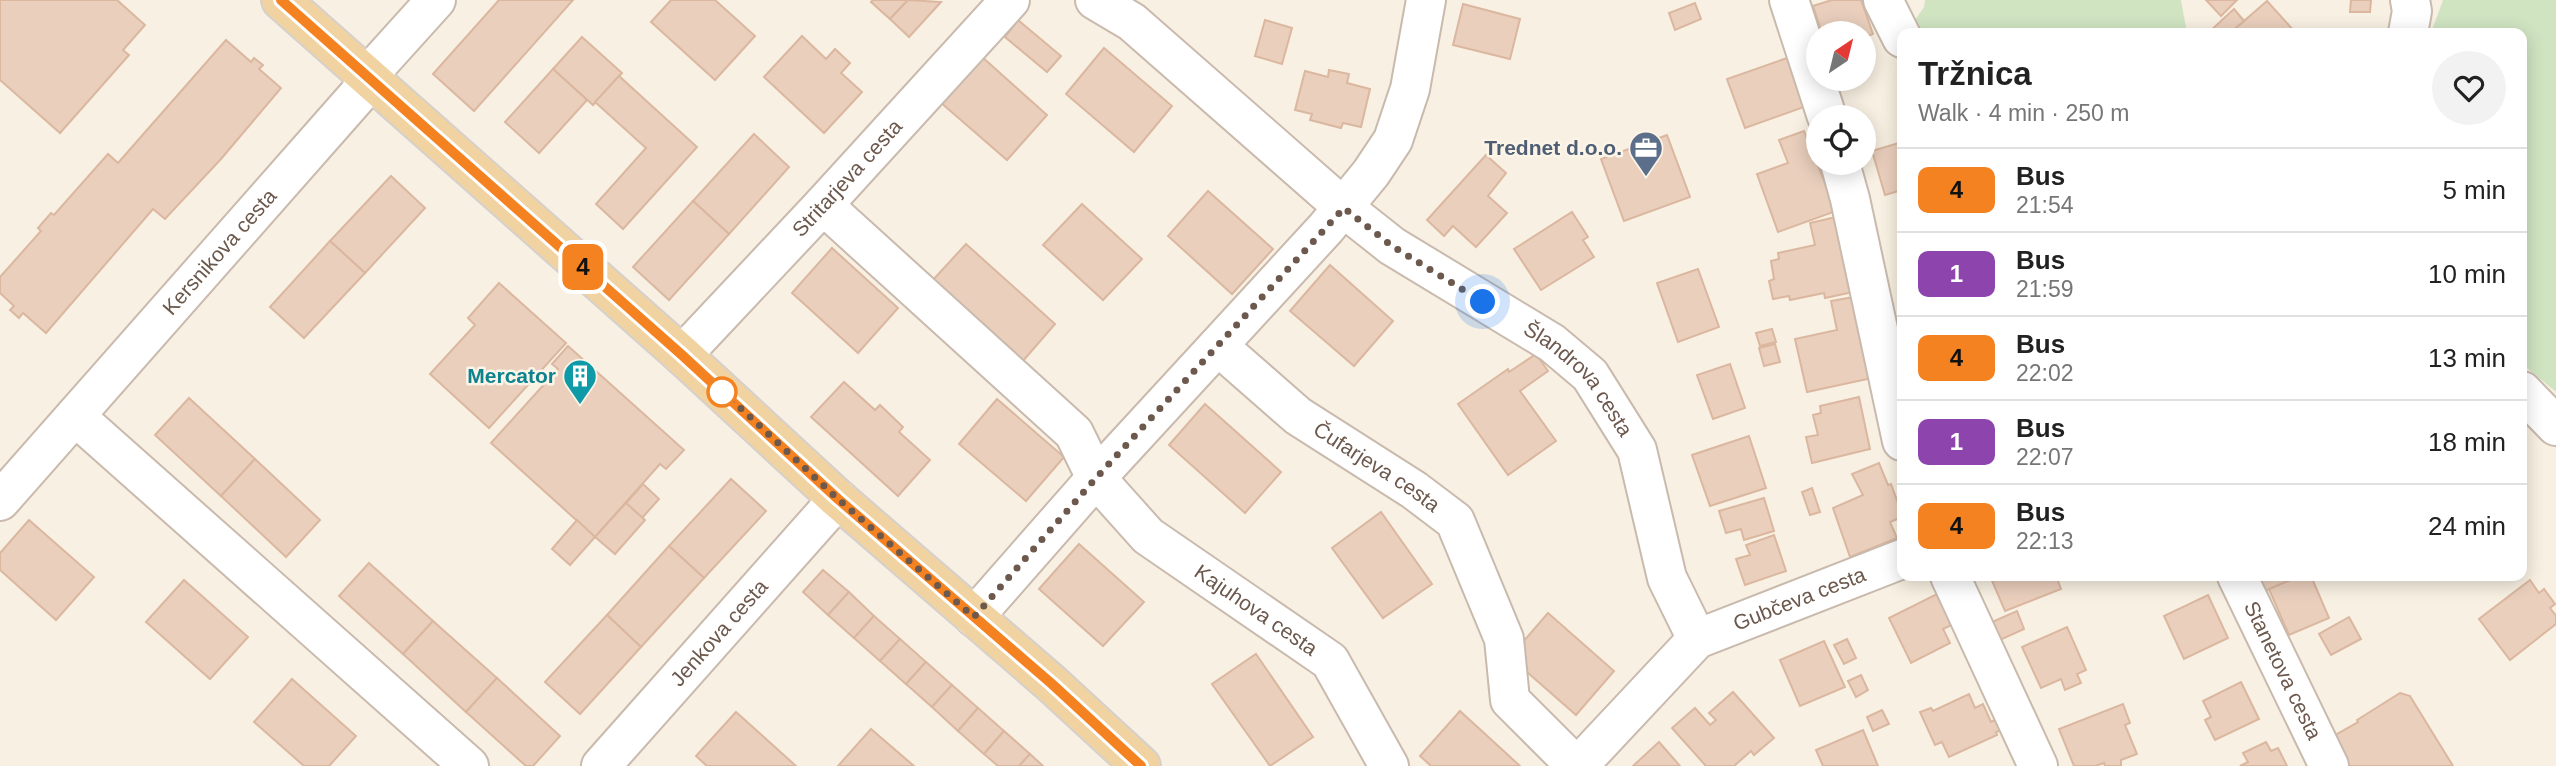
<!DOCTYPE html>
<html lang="en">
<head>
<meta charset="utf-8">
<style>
	body { margin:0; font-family:Helvetica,sans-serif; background:#f2f2f2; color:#222; height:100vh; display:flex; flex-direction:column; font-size:26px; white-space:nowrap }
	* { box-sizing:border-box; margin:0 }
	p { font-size:23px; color:#767676 }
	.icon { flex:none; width:38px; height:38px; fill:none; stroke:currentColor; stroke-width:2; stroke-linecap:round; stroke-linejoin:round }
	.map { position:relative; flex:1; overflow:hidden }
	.details { position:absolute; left:1897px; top:28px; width:630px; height:553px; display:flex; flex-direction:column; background:#fff; border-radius:14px; box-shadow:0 4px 18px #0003 }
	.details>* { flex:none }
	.badge { padding:0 14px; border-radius:10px; font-size:24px; line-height:46px }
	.needle { width:46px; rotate:35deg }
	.tools { position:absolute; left:1806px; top:21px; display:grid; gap:14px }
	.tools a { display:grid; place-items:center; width:70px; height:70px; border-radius:50%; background:#fff; box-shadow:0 4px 18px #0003; font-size:35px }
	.you { position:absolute; width:35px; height:35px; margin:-18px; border:5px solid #fff; border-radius:50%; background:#1a73e8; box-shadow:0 0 0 10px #1a73e833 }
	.map>.badge { position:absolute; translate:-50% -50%; box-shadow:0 0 0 4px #fff }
	.round { display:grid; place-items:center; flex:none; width:74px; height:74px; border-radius:37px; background:#f2f2f2 }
	.headline { display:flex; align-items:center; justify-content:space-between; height:119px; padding:0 21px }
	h1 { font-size:33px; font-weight:700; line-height:52px }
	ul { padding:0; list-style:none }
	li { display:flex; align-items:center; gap:21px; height:84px; padding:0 21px; border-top:2px solid #e0e0e0 }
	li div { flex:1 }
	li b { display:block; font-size:26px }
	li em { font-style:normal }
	li .badge { min-width:77px; font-weight:700; text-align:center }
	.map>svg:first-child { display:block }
	.green { fill:#d0e4c2 }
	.building { fill:#eacfbd; stroke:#dbb79f; stroke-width:2 }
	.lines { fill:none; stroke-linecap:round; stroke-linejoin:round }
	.minor-casing { stroke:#c9baad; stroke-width:42 }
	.major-casing { stroke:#d6d0cd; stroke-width:42 }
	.minor { stroke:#fff; stroke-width:38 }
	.major { stroke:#f0d3a1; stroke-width:38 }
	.line-casing { stroke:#fff; stroke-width:16 }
	.line { stroke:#f58220; stroke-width:10 }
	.walk { stroke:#6c584c; stroke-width:7; stroke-dasharray:0 12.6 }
	.stop-dot { fill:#fff; stroke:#f58220; stroke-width:3.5 }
	.labels { text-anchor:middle; stroke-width:5; stroke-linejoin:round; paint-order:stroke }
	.service-label { font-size:21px; font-weight:bold; fill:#4e5e75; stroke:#fcf4e7; text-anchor:end }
	.street-label { font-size:21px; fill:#6c584c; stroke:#fcf4e7 }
	.culture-label { font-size:21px; font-weight:bold; fill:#0d838f; stroke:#fcf4e7; text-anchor:end }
</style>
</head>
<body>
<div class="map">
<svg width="2556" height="766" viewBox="0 0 2556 766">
	<rect width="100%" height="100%" fill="#f8f0e2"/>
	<g class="green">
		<path d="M1925,0H2181L2187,33H1911L1909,29L1924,7Z"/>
		<path d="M2443,0H2556V392L2522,364V33H2431Z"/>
	</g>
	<g class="building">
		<path d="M0,0H117L145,25L123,50L129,55L60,133L0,80Z"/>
		<path d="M499,0H573L474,111L433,74Z"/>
		<path d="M671,0H715L755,36L715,80L651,22Z"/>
		<path d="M873,0H908L890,19L871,2Z"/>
		<path d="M908,0L941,2L909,37L890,19Z"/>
		<path d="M1832,0H1861L1873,34L1865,37L1868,47L1864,49V33H1822L1813,6Z"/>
		<path d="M2206,0H2237L2221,16Z"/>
		<path d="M2351,0H2371L2370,12H2350Z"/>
		<path d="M2267,1L2296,33H2230L2244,21Z"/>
		<path d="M1695,3L1701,19L1675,30L1669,13Z"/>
		<path d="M1463,4L1520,19L1510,59L1453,45Z"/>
		<path d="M2234,9L2244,21L2230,33H2208Z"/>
		<path d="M1018,20L1061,56L1047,72L1005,37Z"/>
		<path d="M1265,20L1292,28L1282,64L1255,56Z"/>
		<path d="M802,36L826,59L835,49L850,63L841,73L862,92L824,133L764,77Z"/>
		<path d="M582,37L622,73L593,105L553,69Z"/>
		<path d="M226,40L251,62L254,58L263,65L259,69L281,88L221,159L165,219L153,209L46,333L23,313L19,318L10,310L14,306L0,293V277L41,231L38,228L51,213L54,215L108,154L118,163Z"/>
		<path d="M1104,48L1172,106L1134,152L1066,94Z"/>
		<path d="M981,56L1047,115L1007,160L940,102Z"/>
		<path d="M1787,58L1804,107L1745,128L1727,79Z"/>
		<path d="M553,69L587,100L539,153L505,122Z"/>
		<path d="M1329,70L1349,74L1347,83L1370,89L1361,127L1343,123L1341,128L1310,120L1312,114L1295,110L1305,71L1328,77Z"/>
		<path d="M619,76L697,147L623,229L596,204L646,148L595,102Z"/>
		<path d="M1804,131L1836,211L1778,232L1757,174L1788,163L1779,140Z"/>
		<path d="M754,134L789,167L729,234L693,201Z"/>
		<path d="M1667,135L1690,197L1624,221L1601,159Z"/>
		<path d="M1902,142V190L1885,195L1872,151Z"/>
		<path d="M1486,155L1506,173L1488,196L1507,213L1476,247L1453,226L1444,236L1427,220Z"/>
		<path d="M391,176L425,208L365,273L330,241Z"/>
		<path d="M1208,191L1273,249L1232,294L1168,236Z"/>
		<path d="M693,201L729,234L669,300L633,267Z"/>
		<path d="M1082,204L1142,259L1103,300L1043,245Z"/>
		<path d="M1572,212L1588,237L1583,240L1594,257L1541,290L1514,249Z"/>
		<path d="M1836,217L1853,292L1825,298L1824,293L1790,300L1789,296L1773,299L1769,281L1774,279L1771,261L1779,259L1778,253L1815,245L1810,223Z"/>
		<path d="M330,241L365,273L304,338L270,307Z"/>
		<path d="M966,244L1055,324L1022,362L932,281Z"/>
		<path d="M832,248L898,308L858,353L792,293Z"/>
		<path d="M1330,265L1393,321L1354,366L1290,311Z"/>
		<path d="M1698,269L1719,327L1678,342L1657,283Z"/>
		<path d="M499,283L566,343L489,428L430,374L475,325L468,318Z"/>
		<path d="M1854,297L1872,378L1807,392L1795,339L1837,330L1831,301Z"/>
		<path d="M1772,329L1776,342L1760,346L1756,333Z"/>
		<path d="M1775,344L1780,362L1764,366L1759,348Z"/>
		<path d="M568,346L684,450L666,469L660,464L595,537L491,443L558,369L552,364Z"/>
		<path d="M1536,354L1548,371L1520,391L1556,441L1508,475L1458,404L1508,369L1509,372Z"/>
		<path d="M1730,364L1745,408L1713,419L1697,375Z"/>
		<path d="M844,382L875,410L880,405L903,427L899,432L930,460L898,496L811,417Z"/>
		<path d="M1859,397L1870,449L1812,463L1806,437L1818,435L1813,415L1821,413L1820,406Z"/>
		<path d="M189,398L255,459L221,496L155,435Z"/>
		<path d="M997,399L1064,457L1026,501L959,444Z"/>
		<path d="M1205,404L1281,472L1245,513L1169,445Z"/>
		<path d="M1749,436L1766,488L1710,506L1692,455Z"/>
		<path d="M255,459L320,520L286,557L221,496Z"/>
		<path d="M1879,463L1888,485L1891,484L1902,514V517L1890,522L1897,538L1850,557L1833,508L1863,495L1852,474Z"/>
		<path d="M731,479L766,511L704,578L669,546Z"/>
		<path d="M643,484L659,499L642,518L626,503Z"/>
		<path d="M1812,488L1820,512L1810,515L1802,492Z"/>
		<path d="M1764,498L1774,531L1744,540L1741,529L1726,533L1719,511Z"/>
		<path d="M626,503L645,520L615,554L595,537Z"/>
		<path d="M1381,512L1432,584L1383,618L1332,548Z"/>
		<path d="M29,520L94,577L56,620L0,570V553Z"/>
		<path d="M577,520L595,537L570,565L552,549Z"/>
		<path d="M1774,535L1786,571L1745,585L1736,559L1750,555L1746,545Z"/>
		<path d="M1079,544L1144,602L1103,646L1039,589Z"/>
		<path d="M669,546L704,578L641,647L607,615Z"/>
		<path d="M369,563L433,621L403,654L339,596Z"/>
		<path d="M823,570L849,592L828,615L803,592Z"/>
		<path d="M1990,576H2056L2061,589L2005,611Z"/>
		<path d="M2256,576H2300L2263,592Z"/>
		<path d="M2300,576H2311L2329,618L2289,635L2269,589Z"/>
		<path d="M184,580L248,637L210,679L146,622Z"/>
		<path d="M2530,580L2539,593L2544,589L2555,604L2550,608L2556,616V624L2510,660L2479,619Z"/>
		<path d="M1945,590L1960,621L1943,629L1950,643L1911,663L1889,618Z"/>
		<path d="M849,592L874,616L854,638L828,615Z"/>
		<path d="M2208,595L2228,638L2184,659L2164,616Z"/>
		<path d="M2017,611L2024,629L2000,640L1992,622Z"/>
		<path d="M1548,613L1614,671L1576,715L1510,657Z"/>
		<path d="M607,615L641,647L580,714L545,682Z"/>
		<path d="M874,616L900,639L880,661L854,638Z"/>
		<path d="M2349,617L2361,639L2331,655L2319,634Z"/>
		<path d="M433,621L497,678L466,712L403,654Z"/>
		<path d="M2067,627L2086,670L2077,674L2081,683L2065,690L2061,679L2041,688L2022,647Z"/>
		<path d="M900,639L926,662L906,684L880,661Z"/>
		<path d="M1847,639L1856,658L1844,664L1834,645Z"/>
		<path d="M1824,641L1845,687L1800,706L1780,660Z"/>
		<path d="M1256,654L1313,737L1270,766L1212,684Z"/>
		<path d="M926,662L952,685L932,707L906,684Z"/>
		<path d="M1861,675L1868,690L1856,697L1848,681Z"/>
		<path d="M497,678L560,736L533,766H526L466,712Z"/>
		<path d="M292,679L356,736L329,766H304L254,722Z"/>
		<path d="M2241,682L2259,719L2215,740L2205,720L2211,717L2203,701Z"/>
		<path d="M952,685L978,708L958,731L932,707Z"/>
		<path d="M1733,692L1774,738L1754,755L1751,751L1734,766H1706L1672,728L1695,708L1710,725L1716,720L1709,713Z"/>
		<path d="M2400,693L2410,696L2453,766H2338L2325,741L2358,722L2357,720Z"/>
		<path d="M1969,694L1975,708L1983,704L1991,722L1995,720L2004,729L1996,732L1997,735L1949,757L1942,742L1935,745L1920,712L1931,708L1933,711Z"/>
		<path d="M2123,704L2130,723L2125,725L2137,754L2121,760V766H2105L2104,763L2095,766H2074L2059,729Z"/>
		<path d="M978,708L1004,731L984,754L958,731Z"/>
		<path d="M1882,710L1889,724L1873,731L1867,717Z"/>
		<path d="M1460,711L1520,766H1431L1420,756Z"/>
		<path d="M736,712L796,766H707L696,756Z"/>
		<path d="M871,729L914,766H838Z"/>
		<path d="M1863,730L1878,766H1823L1816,750Z"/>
		<path d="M1004,731L1030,754L1019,766H998L984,754Z"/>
		<path d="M1659,742L1680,766H1633Z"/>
		<path d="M2266,742L2271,751L2278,748L2287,766H2240L2248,762L2243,753Z"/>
		<path d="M1030,754L1043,766H1019Z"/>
	</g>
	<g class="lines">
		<g class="minor-casing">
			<g id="minor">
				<path id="s1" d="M1095,0L1132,22L1344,208L1392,246L1552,343L1590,375L1637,450L1667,578L1697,639"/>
				<path d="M1789,0L1827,117"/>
				<path d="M1883,0L1902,38"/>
				<path d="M2408,33L2412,11L2410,0"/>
				<path d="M1840,163L1850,199L1902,441"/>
				<path id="s2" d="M823,205L1074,433L1096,478L1148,536L1330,661L1389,766"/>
				<path id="s3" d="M1218,346L1298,416L1414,490L1455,521L1504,639L1510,700L1576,766"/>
				<path id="s4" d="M682,355L823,205L1010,0"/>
				<path d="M2522,391L2556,426"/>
				<path d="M75,416L469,766"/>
				<path id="s5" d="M0,501L358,95L380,62L436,0"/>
				<path d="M1950,576L2038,766"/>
				<path id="s6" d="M2237,576L2329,766"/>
				<path d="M974,617L1096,478L1326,228L1371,173L1393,140L1410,89L1426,0"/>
				<path id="s7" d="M601,766L838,499"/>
				<path id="s8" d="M1578,766L1697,639L1902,559"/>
			</g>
		</g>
		<g class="major-casing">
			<path id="major" d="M281,0L682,355L838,499L1052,684L1141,766"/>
		</g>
		<use href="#minor" class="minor"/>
		<use href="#major" class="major"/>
	</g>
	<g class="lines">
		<g class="line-casing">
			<path id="line" d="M281,0L682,355L838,499L1052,684L1141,766"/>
		</g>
		<use href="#line" class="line"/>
		<path class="walk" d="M722,392L718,387L838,499L974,617L1096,478L1344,208L1392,246L1483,302"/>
	</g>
	<defs>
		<g id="office-pin" transform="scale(1.75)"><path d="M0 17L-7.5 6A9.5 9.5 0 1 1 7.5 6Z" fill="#5c6f8a" stroke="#fcf4e7"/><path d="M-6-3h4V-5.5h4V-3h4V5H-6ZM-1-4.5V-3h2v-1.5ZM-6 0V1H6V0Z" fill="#fff"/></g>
		<g id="building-pin" transform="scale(1.75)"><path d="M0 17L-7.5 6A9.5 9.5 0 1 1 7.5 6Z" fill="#0f9aa8" stroke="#fcf4e7"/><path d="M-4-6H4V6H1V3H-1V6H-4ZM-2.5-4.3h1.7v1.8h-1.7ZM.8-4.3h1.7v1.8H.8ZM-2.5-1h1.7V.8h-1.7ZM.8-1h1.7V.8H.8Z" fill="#fff"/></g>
	</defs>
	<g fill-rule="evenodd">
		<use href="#office-pin" x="1646" y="148"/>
		<use href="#building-pin" x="580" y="376"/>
	</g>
	<circle class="stop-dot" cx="722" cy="392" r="14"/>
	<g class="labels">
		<g class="service-label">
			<text x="1622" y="155">Trednet d.o.o.</text>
		</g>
		<g class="street-label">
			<text dy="7" stroke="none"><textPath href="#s4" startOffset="242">Stritarjeva cesta</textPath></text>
			<text dy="7" stroke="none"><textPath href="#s5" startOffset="332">Kersnikova cesta</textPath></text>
			<text dy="7" stroke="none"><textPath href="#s1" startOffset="618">Šlandrova cesta</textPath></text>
			<text dy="7" stroke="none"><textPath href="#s3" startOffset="200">Čufarjeva cesta</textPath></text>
			<text dy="7" stroke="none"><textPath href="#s8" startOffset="284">Gubčeva cesta</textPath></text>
			<text dy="7" stroke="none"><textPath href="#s2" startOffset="598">Kajuhova cesta</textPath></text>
			<text dy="7" stroke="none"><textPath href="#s7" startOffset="178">Jenkova cesta</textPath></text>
			<text dy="7" stroke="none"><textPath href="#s6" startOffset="105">Stanetova cesta</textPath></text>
		</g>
		<g class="culture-label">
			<text x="556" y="383">Mercator</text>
		</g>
	</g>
</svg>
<div class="tools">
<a><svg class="needle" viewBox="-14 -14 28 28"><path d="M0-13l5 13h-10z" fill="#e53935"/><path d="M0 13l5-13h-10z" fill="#767676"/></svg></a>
<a><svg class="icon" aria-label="locate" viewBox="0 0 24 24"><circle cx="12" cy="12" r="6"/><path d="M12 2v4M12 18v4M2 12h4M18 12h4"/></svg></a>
</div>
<div class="you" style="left:1483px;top:302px"></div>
<b class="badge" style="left:583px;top:267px;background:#f58220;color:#111">4</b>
<section class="details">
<div class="headline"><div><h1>Tržnica</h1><p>Walk · 4 min · 250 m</p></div><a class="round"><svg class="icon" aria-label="heart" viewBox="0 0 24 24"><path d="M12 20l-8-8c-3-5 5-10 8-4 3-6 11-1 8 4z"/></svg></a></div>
<ul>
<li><span class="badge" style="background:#f58220;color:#111">4</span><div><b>Bus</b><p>21:54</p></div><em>5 min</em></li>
<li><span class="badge" style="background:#8e44ad;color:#fff">1</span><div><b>Bus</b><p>21:59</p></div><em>10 min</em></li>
<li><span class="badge" style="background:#f58220;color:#111">4</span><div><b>Bus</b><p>22:02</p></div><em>13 min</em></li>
<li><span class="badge" style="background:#8e44ad;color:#fff">1</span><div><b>Bus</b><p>22:07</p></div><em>18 min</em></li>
<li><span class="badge" style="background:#f58220;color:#111">4</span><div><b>Bus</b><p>22:13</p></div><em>24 min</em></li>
</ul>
</section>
</div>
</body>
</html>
